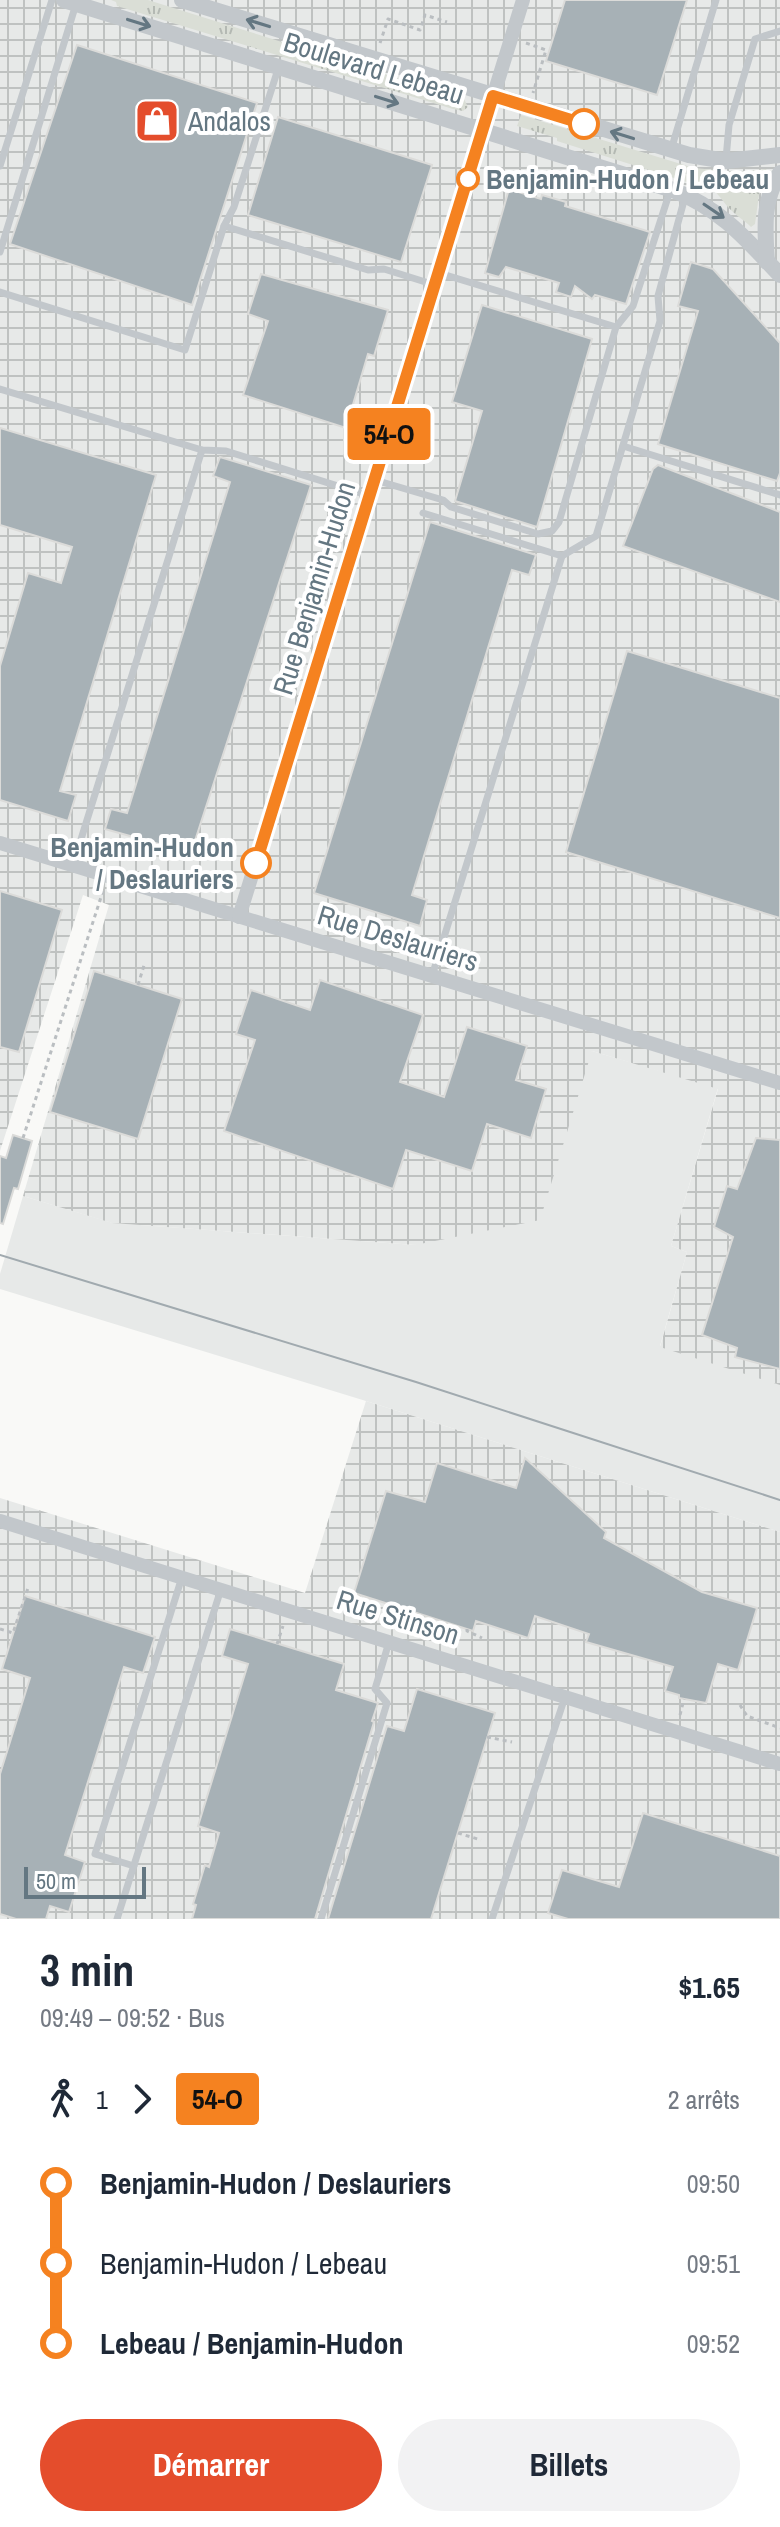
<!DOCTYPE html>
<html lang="fr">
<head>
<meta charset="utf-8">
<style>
	body { margin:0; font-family:"Archivo Narrow",sans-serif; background:#f2f2f3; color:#1f2937; height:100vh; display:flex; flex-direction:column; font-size:30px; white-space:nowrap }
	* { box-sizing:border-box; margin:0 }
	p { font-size:26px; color:#747a83 }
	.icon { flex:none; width:44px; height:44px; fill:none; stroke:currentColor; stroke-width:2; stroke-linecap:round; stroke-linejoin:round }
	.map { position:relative; height:1919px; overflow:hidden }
	.sheet { display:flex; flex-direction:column; background:#fff; flex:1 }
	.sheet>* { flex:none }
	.badge { padding:0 16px; border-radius:6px; font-size:28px; line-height:52px }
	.scale { position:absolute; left:24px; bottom:20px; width:122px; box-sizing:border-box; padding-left:8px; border:4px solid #647782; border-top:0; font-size:22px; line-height:28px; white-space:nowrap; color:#647782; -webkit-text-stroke:6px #fff; paint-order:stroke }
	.map>.badge { position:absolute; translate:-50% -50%; box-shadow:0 0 0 4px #fff }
	.legs { display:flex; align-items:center; gap:12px; height:88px; padding:0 40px; font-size:26px }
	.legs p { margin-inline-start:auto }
	.headline { display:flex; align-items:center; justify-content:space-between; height:136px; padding:0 40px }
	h1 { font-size:44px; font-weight:700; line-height:60px }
	.primary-button { display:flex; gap:16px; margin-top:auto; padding:16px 40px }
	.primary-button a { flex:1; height:92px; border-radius:48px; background:#e44d2c; color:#fff; font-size:32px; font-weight:700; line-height:92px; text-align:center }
	.primary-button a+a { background:#f2f2f3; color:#1f2937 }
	ul { padding:0 40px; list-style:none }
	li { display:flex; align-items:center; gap:28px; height:80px; font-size:30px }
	li i { display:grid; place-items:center; width:12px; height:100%; margin:0 10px; background:currentColor }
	li i::after { content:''; width:20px; height:20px; margin:-10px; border:6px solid; border-radius:50%; background:#fff }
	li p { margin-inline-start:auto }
	li:first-child i { background:linear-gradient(#0000 50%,currentColor 0) }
	li:last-child i { background:linear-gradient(currentColor 50%,#0000 0) }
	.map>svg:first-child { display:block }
	.built { fill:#e7e9e8 }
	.industrial { fill:url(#industrial-grid) }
	.grass { fill:url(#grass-tufts) }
	.building { fill:#a7b1b6; stroke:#dbdbd9; stroke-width:2 }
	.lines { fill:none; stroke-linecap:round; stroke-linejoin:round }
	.path { stroke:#babec1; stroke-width:3; stroke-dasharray:4 4; stroke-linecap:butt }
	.service { stroke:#c2c7cb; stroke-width:7 }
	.minor { stroke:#c2c7cb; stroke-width:14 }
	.tertiary { stroke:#c2c7cb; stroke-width:16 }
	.tram { stroke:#a1aaaf; stroke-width:2 }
	.oneway { stroke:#647782 }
	.line-1-casing { stroke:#fff; stroke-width:18 }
	.line-1 { stroke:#f58220; stroke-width:12 }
	.stop-1-dot { fill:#fff; stroke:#f58220; stroke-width:4 }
	.labels { text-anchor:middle; stroke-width:8; stroke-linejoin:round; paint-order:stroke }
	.street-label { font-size:28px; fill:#647782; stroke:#fff }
	.poi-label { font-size:28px; fill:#647782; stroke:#fff; text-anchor:start }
	.stop-label { font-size:28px; font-weight:bold; fill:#647782; stroke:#fff; text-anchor:start }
</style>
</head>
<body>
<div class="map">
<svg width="780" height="1919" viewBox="0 0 780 1919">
	<defs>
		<pattern id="industrial-grid" width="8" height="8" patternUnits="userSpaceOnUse" patternTransform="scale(2)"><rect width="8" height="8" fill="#e7e9e8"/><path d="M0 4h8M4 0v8" fill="none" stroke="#bfc2c1"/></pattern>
		<pattern id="grass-tufts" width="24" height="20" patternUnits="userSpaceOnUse" patternTransform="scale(2)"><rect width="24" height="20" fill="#daded6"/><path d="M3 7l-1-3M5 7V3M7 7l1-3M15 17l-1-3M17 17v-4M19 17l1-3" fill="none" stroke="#b4b9b3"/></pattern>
	</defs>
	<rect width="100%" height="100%" fill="#f9f9f7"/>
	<path class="built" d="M592,1051L718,1088L671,1246L687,1252L660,1346L780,1383V1532L366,1401L0,1289V1274L23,1196L113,1223L415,1245Z"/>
	<g class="industrial">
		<path d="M0,0H780V1385L660,1347L687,1252L671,1246L718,1089L592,1051L540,1220L415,1245L112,1223L23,1196L109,905L83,895L0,1151Z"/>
		<path d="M366,1401L780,1532V1919H0V1498L305,1593Z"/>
	</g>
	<g class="grass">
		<path d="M111,0H148L464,99L468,107L463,111L453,109L117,6L116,2Z"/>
		<path d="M521,115L694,168L737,172L766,169L769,174L759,195L755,224L751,227L749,225C742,219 733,213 727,206C715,191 714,186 693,184L557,141V138L517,126Z"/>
	</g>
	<g class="building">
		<path d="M565,0H687L657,95L546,61Z"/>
		<path d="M77,45L257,103L192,305L10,244Z"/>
		<path d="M278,117L432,165L401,262L248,215Z"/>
		<path d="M509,189L541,199L542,195L566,202L565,206L650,232L626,304L595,295L592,299L575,286L571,297L556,292L559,283L506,267L499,277L485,273Z"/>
		<path d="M691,262L713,269L780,343V473L777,481L658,444L698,311L678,306Z"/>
		<path d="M261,274L388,310L374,356L368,354L346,428L243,395L268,321L248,314Z"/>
		<path d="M482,305L592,339L537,527L455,501L482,411L452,402Z"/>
		<path d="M0,428L156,475L60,791L76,795L68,821L0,800V666L28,573L61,583L72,547L0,525Z"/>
		<path d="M220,457L311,485L191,853L105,829L111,809L127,813L230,482L213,476Z"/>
		<path d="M658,465L780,512V602L623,546L653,469Z"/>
		<path d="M430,522L536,555L529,575L512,570L412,895L427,900L420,926L314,893Z"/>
		<path d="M627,651L780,698V918L566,852Z"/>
		<path d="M0,891L62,910L19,1052L0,1047Z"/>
		<path d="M94,971L182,999L138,1139L50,1112Z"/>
		<path d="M320,980L423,1015L400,1082L444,1097L467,1027L527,1046L516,1080L546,1089L531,1138L487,1124L472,1171L406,1150L393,1189L224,1131L255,1040L236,1034L251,990L310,1010Z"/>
		<path d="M13,1135L32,1141L18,1189L14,1188L3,1224L0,1223V1156L6,1158Z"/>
		<path d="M756,1138L780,1140V1369L735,1357L737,1348L702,1335L733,1237L714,1227L727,1186L737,1189Z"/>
		<path d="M525,1458L606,1532L604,1538L702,1592L757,1608L738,1670L718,1664L706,1703L679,1698V1695L665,1691L673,1667L586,1642L589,1634L535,1616L528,1638L476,1621L473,1631L354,1593L386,1491L425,1502L437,1463L516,1488Z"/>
		<path d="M25,1596L155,1637L143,1673L124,1667L65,1855L85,1862L69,1912L50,1906L46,1919H16L0,1914V1774L30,1678L2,1669Z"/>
		<path d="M230,1629L344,1664L336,1690L378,1703L372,1721L374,1722L315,1919H192L196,1905L193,1904L205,1865L209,1867L219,1833L198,1826L248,1664L222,1656Z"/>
		<path d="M417,1689L495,1713L431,1919H328L387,1726L404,1731Z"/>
		<path d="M643,1813L780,1856V1919H568L548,1913L562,1870L619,1887Z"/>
	</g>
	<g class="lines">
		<g class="path">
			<path d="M380,43L388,19L420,30L425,15L447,22"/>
			<path d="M526,43L546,50L533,93"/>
			<path d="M138,985L145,962"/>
			<path d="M23,1138L103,891"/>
			<path d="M0,1629L13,1633L28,1588"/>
			<path d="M467,1629V1631L482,1638"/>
			<path d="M277,1644L283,1626"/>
			<path d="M740,1705L747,1716L780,1728"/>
			<path d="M680,1715L684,1699"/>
			<path d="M487,1737L512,1742"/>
			<path d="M458,1833L481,1840"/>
		</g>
		<g class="service">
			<path d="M671,150L716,0"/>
			<path d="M726,159L729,125L755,39L780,31"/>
			<path d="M0,166L52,0"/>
			<path d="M224,226L368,270L384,269L435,285"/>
			<path d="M0,252L76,4"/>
			<path d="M0,292L185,350L224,226L234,207L279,66"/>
			<path d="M616,327L633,306L670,191"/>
			<path d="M0,389L202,450L226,451L370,496"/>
			<path d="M623,446L780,495"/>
			<path d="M375,480L443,500L451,507L538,534L552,531L559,522L616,327L439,273"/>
			<path d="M423,513L562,556L432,976"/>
			<path d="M562,556L596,536L660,321L658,296L685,197"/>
			<path d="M73,865L202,450"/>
			<path d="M134,1866L95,1854L182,1577"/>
			<path d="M117,1919L221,1589"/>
			<path d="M321,1919L387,1703L375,1689L389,1642"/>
			<path d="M492,1919L565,1697"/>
		</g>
		<g class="minor">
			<path d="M0,843L780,1083"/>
			<path d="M239,917L523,0"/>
			<path d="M0,1521L780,1764"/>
		</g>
		<g class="tertiary">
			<path d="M64,0L673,190C721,209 746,239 780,275"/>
			<path d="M182,0L689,155L726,161L780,155"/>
			<path d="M767,262C765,230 762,201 780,173"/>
		</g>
		<path class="tram" d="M0,1255L416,1382L780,1500"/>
	</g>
	<defs><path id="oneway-shaft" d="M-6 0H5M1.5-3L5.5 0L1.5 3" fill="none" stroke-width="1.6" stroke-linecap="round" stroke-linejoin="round" transform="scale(2)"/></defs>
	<g class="oneway">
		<use href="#oneway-shaft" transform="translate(139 23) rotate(17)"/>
		<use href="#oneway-shaft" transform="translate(258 23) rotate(-163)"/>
		<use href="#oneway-shaft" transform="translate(387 100) rotate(17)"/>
		<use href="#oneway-shaft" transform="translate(622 135) rotate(-163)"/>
		<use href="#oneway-shaft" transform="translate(714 211) rotate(34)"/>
	</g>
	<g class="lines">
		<g class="line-1-casing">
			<path id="line-1" d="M256,863L493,96L584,124"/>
		</g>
		<use href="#line-1" class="line-1"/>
	</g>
	<defs>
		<g id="shop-square" transform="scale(2.3)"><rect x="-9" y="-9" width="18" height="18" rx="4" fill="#e44d2c" stroke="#fff"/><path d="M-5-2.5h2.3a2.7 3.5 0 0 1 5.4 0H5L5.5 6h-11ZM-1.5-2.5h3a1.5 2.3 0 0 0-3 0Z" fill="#fff"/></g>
	</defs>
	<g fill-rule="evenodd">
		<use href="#shop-square" x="157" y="121"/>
	</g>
	<g class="stop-1-dot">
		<circle cx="584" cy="124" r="14"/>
		<circle cx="468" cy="179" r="10"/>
		<circle cx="256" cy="863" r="14"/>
	</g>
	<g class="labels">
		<g class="street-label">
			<text transform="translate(374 68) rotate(17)" y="10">Boulevard Lebeau</text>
			<text transform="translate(314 588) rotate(-73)" y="10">Rue Benjamin-Hudon</text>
			<text transform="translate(398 938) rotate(17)" y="10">Rue Deslauriers</text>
			<text transform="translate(398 1617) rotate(17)" y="10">Rue Stinson</text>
		</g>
		<g class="poi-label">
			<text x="188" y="131">Andalos</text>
		</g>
		<g class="stop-label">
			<text x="486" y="189">Benjamin-Hudon / Lebeau</text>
			<text x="234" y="857" text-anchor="end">Benjamin-Hudon<tspan x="234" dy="32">/ Deslauriers</tspan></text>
		</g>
	</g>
</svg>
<div class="scale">50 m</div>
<b class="badge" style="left:389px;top:434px;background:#f58220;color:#111">54-O</b>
</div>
<section class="sheet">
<div class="headline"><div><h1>3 min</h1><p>09:49 – 09:52 · Bus</p></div><b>$1.65</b></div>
<div class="legs"><svg class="icon" aria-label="walk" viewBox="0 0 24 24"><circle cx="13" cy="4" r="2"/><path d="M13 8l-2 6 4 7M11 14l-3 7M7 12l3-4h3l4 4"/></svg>1<svg class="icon" aria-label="forward" viewBox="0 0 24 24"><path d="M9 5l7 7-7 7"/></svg><b class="badge" style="background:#f58220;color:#111">54-O</b><p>2 arrêts</p></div>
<ul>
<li><i style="color:#f58220"></i><b>Benjamin-Hudon / Deslauriers</b><p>09:50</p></li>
<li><i style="color:#f58220"></i><span>Benjamin-Hudon / Lebeau</span><p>09:51</p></li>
<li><i style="color:#f58220"></i><b>Lebeau / Benjamin-Hudon</b><p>09:52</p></li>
</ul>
<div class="primary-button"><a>Démarrer</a><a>Billets</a></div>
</section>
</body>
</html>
